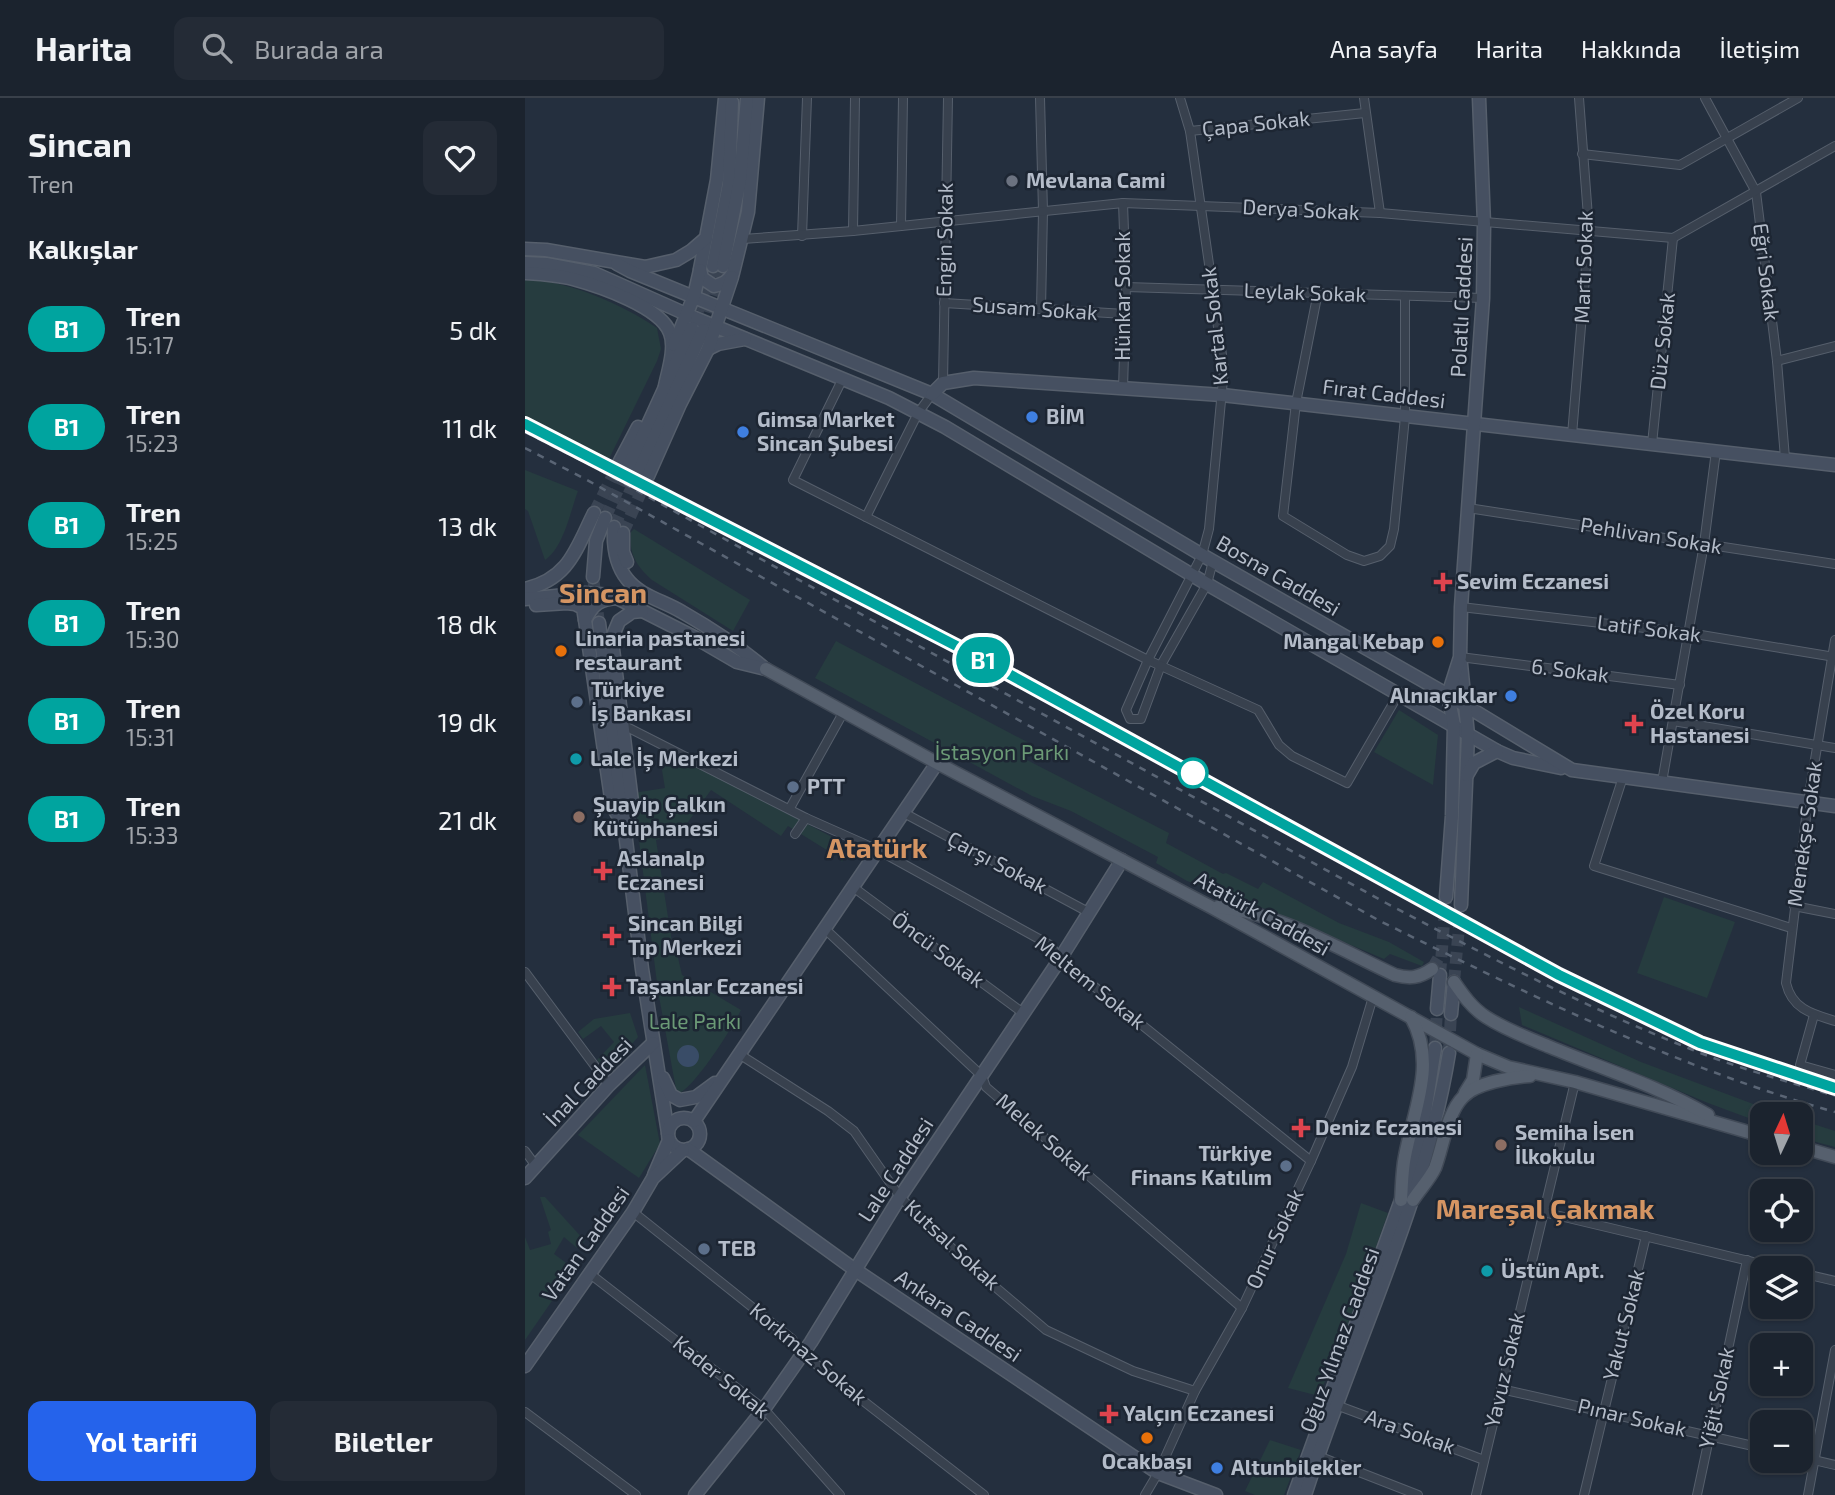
<!DOCTYPE html>
<html lang="tr">
<head>
<meta charset="utf-8">
<style>
	body { margin:0; font-family:"Exo 2",sans-serif; background:#242b36; color:#f1f3f6; height:100vh; display:flex; flex-direction:column; font-size:26px; white-space:nowrap }
	* { box-sizing:border-box; margin:0 }
	p { font-size:23px; color:#a0a4aa }
	.icon { flex:none; width:38px; height:38px; fill:none; stroke:currentColor; stroke-width:2; stroke-linecap:round; stroke-linejoin:round }
	.map { position:relative; flex:1; overflow:hidden }
	.details { display:flex; flex-direction:column; background:#1b232e; width:525px }
	.details>* { flex:none }
	.badge { padding:0 14px; border-radius:23px; font-size:24px; line-height:46px }
	.needle { width:46px; rotate:4deg }
	.buttons { position:absolute; left:1225px; top:1004px; display:grid; gap:14px }
	.buttons a { display:grid; place-items:center; width:63px; height:63px; border-radius:14px; background:#1b232e; box-shadow:0 2px 5px #0004,0 0 0 2px #39404a; font-size:35px }
	.map>.badge { position:absolute; translate:-50% -50%; box-shadow:0 0 0 4px #fff }
	h2 { padding:0 28px; font-size:26px; line-height:63px }
	.round { display:grid; place-items:center; flex:none; width:74px; height:74px; border-radius:14px; background:#242b36 }
	.headline { display:flex; align-items:center; justify-content:space-between; height:119px; padding:0 28px }
	h1 { font-size:33px; font-weight:700; line-height:52px }
	.primary-button { display:flex; gap:14px; margin-top:auto; padding:14px 28px }
	.primary-button a { flex:1; height:80px; border-radius:14px; background:#2563eb; color:#fff; font-size:28px; font-weight:700; line-height:80px; text-align:center }
	.primary-button a+a { background:#242b36; color:#f1f3f6 }
	ul { padding:0; list-style:none }
	li { display:flex; align-items:center; gap:21px; height:98px; padding:0 28px }
	li div { flex:1 }
	li b { display:block; font-size:26px }
	li em { font-style:normal }
	li .badge { min-width:77px; font-weight:700; text-align:center }
	header { display:flex; align-items:center; gap:42px; box-sizing:border-box; height:98px; padding:0 35px; background:#1b232e; border-bottom:2px solid #39404a }
	header strong { font-size:33px }
	nav { display:flex; gap:38px; margin-inline-start:auto; font-size:24px }
	.search { width:490px; height:63px; background:#242b36; display:flex; align-items:center; gap:18px; box-sizing:border-box; padding:0 24px; border-radius:14px; color:#a0a4aa; font-size:26px }
	main { display:flex; flex:1; min-height:0 }
	.map>svg:first-child { display:block }
	.green { fill:#263c3f }
	.water { fill:#394c67 }
	.lines { fill:none; stroke-linecap:round; stroke-linejoin:round }
	.secondary-tunnel { stroke:#3a4453; stroke-width:12; stroke-dasharray:12 6; stroke-linecap:butt }
	.primary-tunnel { stroke:#3a4453; stroke-width:12; stroke-dasharray:12 6; stroke-linecap:butt }
	.street-casing { stroke:#565f6c; stroke-width:10 }
	.secondary-casing { stroke:#565f6c; stroke-width:15 }
	.primary-casing { stroke:#414a57; stroke-width:15 }
	.street { stroke:#38414e; stroke-width:8 }
	.secondary { stroke:#465061; stroke-width:12 }
	.primary { stroke:#56606e; stroke-width:12 }
	.rail { stroke:#5a6575; stroke-width:2.5; stroke-dasharray:7 7; stroke-linecap:butt }
	.line-casing { stroke:#fff; stroke-width:16 }
	.line { stroke:#00a49f; stroke-width:10 }
	.worship-dot { fill:#6b7280; stroke:#1d2633; stroke-width:2.5 }
	.shop-dot { fill:#3f7fe0; stroke:#1d2633; stroke-width:2.5 }
	.health-dot { fill:#e0444e; stroke:#1d2633; stroke-width:2.5 }
	.food-dot { fill:#e8710a; stroke:#1d2633; stroke-width:2.5 }
	.service-dot { fill:#5c6f8a; stroke:#1d2633; stroke-width:2.5 }
	.culture-dot { fill:#0f9aa8; stroke:#1d2633; stroke-width:2.5 }
	.stop-dot { fill:#fff; stroke:#00a49f; stroke-width:3.5 }
	.education-dot { fill:#8d6e63; stroke:#1d2633; stroke-width:2.5 }
	.labels { text-anchor:middle; stroke-width:5; stroke-linejoin:round; paint-order:stroke }
	.street-label { font-size:21px; fill:#b4bcc9; stroke:#1d2633 }
	.poi-label { font-size:21px; font-weight:bold; fill:#b4bcc9; stroke:#1d2633; text-anchor:start }
	.park-label { font-size:21px; fill:#6b9a76; stroke:#1d2633 }
	.district-label { font-size:28px; font-weight:bold; fill:#d59563; stroke:#1d2633 }
</style>
</head>
<body>
<header>
<strong>Harita</strong>
<div class="search"><svg class="icon" aria-label="search" viewBox="0 0 24 24"><circle cx="10" cy="10" r="6"/><path d="M15 15l6 6"/></svg>Burada ara</div>
<nav><a>Ana sayfa</a><a>Harita</a><a>Hakkında</a><a>İletişim</a></nav>
</header>
<main>
<section class="details">
<div class="headline"><div><h1>Sincan</h1><p>Tren</p></div><a class="round"><svg class="icon" aria-label="heart" viewBox="0 0 24 24"><path d="M12 20l-8-8c-3-5 5-10 8-4 3-6 11-1 8 4z"/></svg></a></div>
<h2>Kalkışlar</h2>
<ul>
<li><span class="badge" style="background:#00a49f;color:#fff">B1</span><div><b>Tren</b><p>15:17</p></div><em>5 dk</em></li>
<li><span class="badge" style="background:#00a49f;color:#fff">B1</span><div><b>Tren</b><p>15:23</p></div><em>11 dk</em></li>
<li><span class="badge" style="background:#00a49f;color:#fff">B1</span><div><b>Tren</b><p>15:25</p></div><em>13 dk</em></li>
<li><span class="badge" style="background:#00a49f;color:#fff">B1</span><div><b>Tren</b><p>15:30</p></div><em>18 dk</em></li>
<li><span class="badge" style="background:#00a49f;color:#fff">B1</span><div><b>Tren</b><p>15:31</p></div><em>19 dk</em></li>
<li><span class="badge" style="background:#00a49f;color:#fff">B1</span><div><b>Tren</b><p>15:33</p></div><em>21 dk</em></li>
</ul>
<div class="primary-button"><a>Yol tarifi</a><a>Biletler</a></div>
</section>
<div class="map">
<svg width="1310" height="1397" viewBox="0 0 1310 1397">
	<rect width="100%" height="100%" fill="#242f3e"/>
	<g class="green">
		<path d="M0,180C49,186 91,203 132,230L136,251L132,263L82,365L0,322Z"/>
		<path d="M0,372L53,393C45,414 39,449 20,462L3,413L0,411Z"/>
		<path d="M109,431L225,502L208,533L127,482C112,469 103,455 106,434Z"/>
		<path d="M311,543L506,646L500,661L644,735L641,745L698,776L701,775L733,791L738,784L814,825L864,844L899,864L897,868L865,856L859,861L743,812L662,783L631,765L633,759L546,713L507,698L290,580Z"/>
		<path d="M874,612L913,637L908,687L849,654Z"/>
		<path d="M148,656L328,750L317,764L313,759L263,728L256,738L186,692L158,731L159,735L131,742L148,851H151L157,877L216,912C206,932 173,984 155,995L151,991L133,893L108,695L140,690L137,672Z"/>
		<path d="M1139,799L1210,824L1182,900L1112,875Z"/>
		<path d="M994,909L1116,964L1258,1017H1237V1025L1183,1005L997,927Z"/>
		<path d="M105,915L113,939L82,975L72,962L89,944L76,928L58,941L53,934L69,921Z"/>
		<path d="M120,967L135,1046L114,1080L53,1037Z"/>
		<path d="M1276,1022L1310,1033V1049L1276,1040Z"/>
		<path d="M15,1099H20L60,1143L52,1150L39,1139L29,1156L44,1167L35,1179L40,1184L0,1242V1139L5,1152L26,1146L23,1134L26,1132Z"/>
		<path d="M836,1105L863,1115L827,1216L794,1298L763,1290L821,1156Z"/>
		<path d="M745,1342L776,1352L759,1397H730L720,1393Z"/>
	</g>
	<circle class="water" cx="163" cy="958" r="11"/>
	<g class="lines">
		<g class="secondary-tunnel">
			<path d="M167,230L188,168"/>
			<path d="M178,232L198,168"/>
			<path d="M69,415L94,365"/>
			<path d="M80,420L103,370"/>
			<path d="M89,429L114,373"/>
			<path d="M98,435L123,378"/>
			<path d="M68,479L74,525"/>
			<path d="M915,877L921,799"/>
			<path d="M929,884L936,807"/>
			<path d="M910,950L912,911"/>
			<path d="M924,951L926,916"/>
		</g>
		<path class="primary-tunnel" d="M907,871L917,854"/>
		<g class="street-casing">
			<g id="street">
				<path d="M515,0L518,113L516,211"/>
				<path d="M655,0L665,33L699,271L684,431L677,457L623,562L601,612L605,621H616L636,567L682,486L688,463"/>
				<path d="M839,0L855,115"/>
				<path d="M1180,0L1231,94L1252,263L1260,360"/>
				<path d="M665,33L840,15"/>
				<path d="M1057,56L1155,67L1273,0"/>
				<path d="M376,128L378,0"/>
				<path d="M328,133L330,0"/>
				<path d="M277,138L282,0"/>
				<path d="M218,141L328,133L598,105L855,115L1148,140L1310,48"/>
				<path d="M601,189L958,200"/>
				<path d="M793,194L771,305L758,418L822,457L839,463L855,458L865,448L869,431L880,319V198"/>
				<path d="M419,205L600,216"/>
				<path d="M1252,263L1310,248"/>
				<path d="M317,282L268,382L623,562L733,612L754,647L767,658L822,685L873,597"/>
				<path d="M418,285L423,0"/>
				<path d="M598,291L601,189L598,105"/>
				<path d="M1047,337L1064,132L1054,0"/>
				<path d="M1127,346L1148,140"/>
				<path d="M943,410L1310,466"/>
				<path d="M341,419L393,315L407,296"/>
				<path d="M936,509L1164,535L1310,559"/>
				<path d="M1310,542L1283,703L1261,885C1267,911 1287,916 1310,923"/>
				<path d="M935,559L1155,587"/>
				<path d="M1148,623L1310,650"/>
				<path d="M98,627L281,720L353,752L525,847L535,861L786,1063"/>
				<path d="M1098,679L1069,768L1266,830"/>
				<path d="M1137,684L1179,446L1191,353"/>
				<path d="M265,710L318,615"/>
				<path d="M379,715L565,815"/>
				<path d="M270,736L281,720"/>
				<path d="M328,789L498,915"/>
				<path d="M1269,808L1310,816"/>
				<path d="M300,831L457,978L461,989L717,1210"/>
				<path d="M0,874L84,987"/>
				<path d="M1289,917L1275,967L1310,977"/>
				<path d="M214,956L303,1013L329,1033L375,1099L442,1165L521,1232L608,1273L670,1293"/>
				<path d="M0,1053L11,1068"/>
				<path d="M108,1114L267,1241L278,1256L459,1397"/>
				<path d="M1018,1114L1258,1171"/>
				<path d="M64,1175L239,1311L315,1397"/>
				<path d="M1276,1175L1310,1183"/>
				<path d="M976,1291L1237,1350"/>
				<path d="M811,1307L959,1362"/>
				<path d="M0,1314L111,1397"/>
				<path d="M793,1358L893,1397"/>
				<path d="M1276,1359L1310,1367"/>
				<path d="M620,1397L633,1375L670,1293L717,1210L786,1063L827,969L848,899"/>
				<path d="M951,1397L1050,984"/>
				<path d="M1059,1397L1121,1138"/>
				<path d="M1172,1397L1222,1162"/>
				<path d="M1283,1397L1310,1252"/>
			</g>
		</g>
		<g class="secondary-casing">
			<g id="secondary">
				<path d="M181,140L175,171L177,180L189,188C198,186 203,184 208,175L223,114L233,0"/>
				<path d="M0,151L21,152L120,169L151,162L166,153L181,140L192,82L200,0"/>
				<path d="M0,165L21,166L69,175L170,220L364,300L420,329L682,486L972,653L988,660L1036,670"/>
				<path d="M92,166L105,173L407,296L677,457L923,597L1047,672L1310,708"/>
				<path d="M188,168L204,86L207,4"/>
				<path d="M198,168L215,82L222,0"/>
				<path d="M0,175C16,176 33,177 48,181C74,188 136,209 145,235C151,250 143,273 140,288"/>
				<path d="M149,247L169,198L175,172"/>
				<path d="M183,251L193,246L220,241"/>
				<path d="M407,296L418,285L449,280L697,297L1310,367"/>
				<path d="M94,365L113,329"/>
				<path d="M103,370L167,230"/>
				<path d="M114,373L178,232"/>
				<path d="M123,378L155,306L183,251L207,179"/>
				<path d="M89,429C88,447 90,466 102,481C115,498 139,503 157,514C185,530 213,548 238,569"/>
				<path d="M98,435V454L102,464"/>
				<path d="M68,479L71,443L80,420"/>
				<path d="M0,491C44,481 51,451 69,415"/>
				<path d="M93,500C75,501 68,506 60,522L87,707L97,725"/>
				<path d="M0,501L60,495L86,497L169,539L212,564L241,571"/>
				<path d="M11,507L42,505L50,506L58,510L60,522"/>
				<path d="M74,525L117,871L143,1035"/>
				<path d="M936,566L943,637L936,807"/>
				<path d="M942,677L949,665L972,653"/>
				<path d="M102,725L107,704L88,551L89,535L94,523L107,514L117,513"/>
				<path d="M921,799L927,718L929,627L923,597L935,559L936,509L958,200L959,126L954,0"/>
				<path d="M912,911L915,877"/>
				<path d="M926,916L929,884"/>
				<path d="M138,980L146,997L155,1002L171,999L190,985"/>
				<circle cx="159" cy="1036" r="16"/>
				<path d="M169,1023L412,665"/>
				<path d="M163,1051L329,1171L633,1375L691,1397"/>
				<path d="M129,1077L144,1042"/>
				<path d="M0,1080L84,987L128,945"/>
				<path d="M0,1268L108,1114L128,1080L158,1052"/>
				<path d="M170,1397L239,1311L286,1244L375,1099L535,861L597,762"/>
				<path d="M769,1397L876,1102L897,1033L910,950"/>
				<path d="M780,1397C827,1249 899,1109 924,955"/>
			</g>
		</g>
		<g class="primary-casing">
			<g id="primary">
				<path d="M241,571L412,665L686,809L952,956L983,969L1050,984L1237,1038"/>
				<path d="M693,809C757,816 812,850 870,877C885,881 894,880 907,871"/>
				<path d="M929,884C938,897 947,910 961,919C981,932 1003,940 1025,949C1078,971 1133,988 1183,1017"/>
				<path d="M940,995L948,982L952,956"/>
				<path d="M1276,1049L1310,1059"/>
				<path d="M876,1102C877,1088 877,1072 880,1058C889,1010 912,965 886,919"/>
				<path d="M888,1102C895,1091 905,1081 910,1070C918,1049 922,1015 938,999C950,985 987,979 1005,978"/>
			</g>
		</g>
		<use href="#street" class="street"/>
		<use href="#secondary" class="secondary"/>
		<use href="#primary" class="primary"/>
		<g class="rail">
			<path d="M0,334L67,368L861,805C962,858 1062,910 1168,952C1214,971 1263,983 1310,998"/>
			<path d="M0,350L62,382L855,823C1003,896 1150,969 1310,1014"/>
			<path d="M166,411L543,607L1034,877L1174,944"/>
		</g>
	</g>
	<g class="lines">
		<g class="line-casing">
			<path id="line" d="M0,326L449,557L1034,877L1175,945L1310,990"/>
		</g>
		<use href="#line" class="line"/>
	</g>
	<circle class="worship-dot" cx="487" cy="83" r="7"/>
	<g class="shop-dot">
		<circle cx="507" cy="319" r="7"/>
		<circle cx="218" cy="334" r="7"/>
		<circle cx="986" cy="598" r="7"/>
		<circle cx="692" cy="1370" r="7"/>
	</g>
	<g class="health-dot">
		<path d="M914.5 473.5h7v7h7v7h-7v7h-7v-7h-7v-7h7z"/>
		<path d="M1105.5 615.5h7v7h7v7h-7v7h-7v-7h-7v-7h7z"/>
		<path d="M74.5 762.5h7v7h7v7h-7v7h-7v-7h-7v-7h7z"/>
		<path d="M83.5 827.5h7v7h7v7h-7v7h-7v-7h-7v-7h7z"/>
		<path d="M83.5 878.5h7v7h7v7h-7v7h-7v-7h-7v-7h7z"/>
		<path d="M772.5 1019.5h7v7h7v7h-7v7h-7v-7h-7v-7h7z"/>
		<path d="M580.5 1305.5h7v7h7v7h-7v7h-7v-7h-7v-7h7z"/>
	</g>
	<g class="food-dot">
		<circle cx="913" cy="544" r="7"/>
		<circle cx="36" cy="553" r="7"/>
		<circle cx="622" cy="1340" r="7"/>
	</g>
	<g class="service-dot">
		<circle cx="52" cy="604" r="7"/>
		<circle cx="268" cy="689" r="7"/>
		<circle cx="761" cy="1068" r="7"/>
		<circle cx="179" cy="1151" r="7"/>
	</g>
	<g class="culture-dot">
		<circle cx="51" cy="661" r="7"/>
		<circle cx="962" cy="1173" r="7"/>
	</g>
	<circle class="stop-dot" cx="668" cy="675" r="14"/>
	<g class="education-dot">
		<circle cx="54" cy="719" r="7"/>
		<circle cx="976" cy="1047" r="7"/>
	</g>
	<g class="labels">
		<g class="street-label">
			<text transform="translate(731 26) rotate(-6)" y="7">Çapa Sokak</text>
			<text transform="translate(776 112) rotate(3)" y="7">Derya Sokak</text>
			<text transform="translate(420 142) rotate(-89)" y="7">Engin Sokak</text>
			<text transform="translate(1059 169) rotate(-88)" y="7">Martı Sokak</text>
			<text transform="translate(1241 174) rotate(83)" y="7">Eğri Sokak</text>
			<text transform="translate(780 195) rotate(2)" y="7">Leylak Sokak</text>
			<text transform="translate(598 198) rotate(-90)" y="7">Hünkar Sokak</text>
			<text transform="translate(937 209) rotate(-87)" y="7">Polatlı Caddesi</text>
			<text transform="translate(510 211) rotate(4)" y="7">Susam Sokak</text>
			<text transform="translate(690 228) rotate(-96)" y="7">Kartal Sokak</text>
			<text transform="translate(1138 243) rotate(-84)" y="7">Düz Sokak</text>
			<text transform="translate(859 296) rotate(7)" y="7">Fırat Caddesi</text>
			<text transform="translate(1126 438) rotate(9)" y="7">Pehlivan Sokak</text>
			<text transform="translate(753 478) rotate(30)" y="7">Bosna Caddesi</text>
			<text transform="translate(1124 531) rotate(7)" y="7">Latif Sokak</text>
			<text transform="translate(1045 573) rotate(7)" y="7">6. Sokak</text>
			<text transform="translate(1280 736) rotate(-82)" y="7">Menekşe Sokak</text>
			<text transform="translate(472 765) rotate(28)" y="7">Çarşı Sokak</text>
			<text transform="translate(737 816) rotate(29)" y="7">Atatürk Caddesi</text>
			<text transform="translate(413 852) rotate(37)" y="7">Öncü Sokak</text>
			<text transform="translate(565 885) rotate(39)" y="7">Meltem Sokak</text>
			<text transform="translate(64 984) rotate(-46)" y="7">İnal Caddesi</text>
			<text transform="translate(519 1039) rotate(41)" y="7">Melek Sokak</text>
			<text transform="translate(371 1072) rotate(-57)" y="7">Lale Caddesi</text>
			<text transform="translate(750 1141) rotate(-65)" y="7">Onur Sokak</text>
			<text transform="translate(61 1146) rotate(-55)" y="7">Vatan Caddesi</text>
			<text transform="translate(427 1147) rotate(43)" y="7">Kutsal Sokak</text>
			<text transform="translate(433 1218) rotate(34)" y="7">Ankara Caddesi</text>
			<text transform="translate(1099 1227) rotate(-76)" y="7">Yakut Sokak</text>
			<text transform="translate(815 1242) rotate(-70)" y="7">Oğuz Yılmaz Caddesi</text>
			<text transform="translate(283 1256) rotate(40)" y="7">Korkmaz Sokak</text>
			<text transform="translate(980 1272) rotate(-77)" y="7">Yavuz Sokak</text>
			<text transform="translate(196 1279) rotate(39)" y="7">Kader Sokak</text>
			<text transform="translate(1192 1300) rotate(-78)" y="7">Yiğit Sokak</text>
			<text transform="translate(1107 1320) rotate(13)" y="7">Pınar Sokak</text>
			<text transform="translate(885 1334) rotate(20)" y="7">Ara Sokak</text>
		</g>
		<g class="poi-label">
			<text x="501" y="90">Mevlana Cami</text>
			<text x="521" y="326">BİM</text>
			<text x="232" y="329">Gimsa Market<tspan x="232" dy="24">Sincan Şubesi</tspan></text>
			<text x="932" y="491">Sevim Eczanesi</text>
			<text x="50" y="548">Linaria pastanesi<tspan x="50" dy="24">restaurant</tspan></text>
			<text x="899" y="551" text-anchor="end">Mangal Kebap</text>
			<text x="66" y="599">Türkiye<tspan x="66" dy="24">İş Bankası</tspan></text>
			<text x="972" y="605" text-anchor="end">Alnıaçıklar</text>
			<text x="1125" y="621">Özel Koru<tspan x="1125" dy="24">Hastanesi</tspan></text>
			<text x="65" y="668">Lale İş Merkezi</text>
			<text x="282" y="696">PTT</text>
			<text x="68" y="714">Şuayip Çalkın<tspan x="68" dy="24">Kütüphanesi</tspan></text>
			<text x="92" y="768">Aslanalp<tspan x="92" dy="24">Eczanesi</tspan></text>
			<text x="103" y="833">Sincan Bilgi<tspan x="103" dy="24">Tıp Merkezi</tspan></text>
			<text x="101" y="896">Taşanlar Eczanesi</text>
			<text x="790" y="1037">Deniz Eczanesi</text>
			<text x="990" y="1042">Semiha İsen<tspan x="990" dy="24">İlkokulu</tspan></text>
			<text x="747" y="1063" text-anchor="end">Türkiye<tspan x="747" dy="24">Finans Katılım</tspan></text>
			<text x="193" y="1158">TEB</text>
			<text x="976" y="1180">Üstün Apt.</text>
			<text x="598" y="1323">Yalçın Eczanesi</text>
			<text x="622" y="1371" text-anchor="middle">Ocakbaşı</text>
			<text x="706" y="1377">Altunbilekler</text>
		</g>
		<g class="park-label">
			<text x="477" y="662">İstasyon Parkı</text>
			<text x="170" y="931">Lale Parkı</text>
		</g>
		<g class="district-label">
			<text x="78" y="505">Sincan</text>
			<text x="352" y="760">Atatürk</text>
			<text x="1020" y="1121">Mareşal Çakmak</text>
		</g>
	</g>
</svg>
<div class="buttons">
<a><svg class="needle" viewBox="-14 -14 28 28"><path d="M0-13l5 13h-10z" fill="#e53935"/><path d="M0 13l5-13h-10z" fill="#a0a4aa"/></svg></a>
<a><svg class="icon" aria-label="locate" viewBox="0 0 24 24"><circle cx="12" cy="12" r="6"/><path d="M12 2v4M12 18v4M2 12h4M18 12h4"/></svg></a>
<a><svg class="icon" aria-label="layers" viewBox="0 0 24 24"><path d="M12 4l9 5-9 5-9-5zM3 14l9 5 9-5"/></svg></a>
<a>+</a>
<a>−</a>
</div>
<b class="badge" style="left:458px;top:562px;background:#00a49f;color:#fff">B1</b>
</div>
</main>
</body>
</html>
